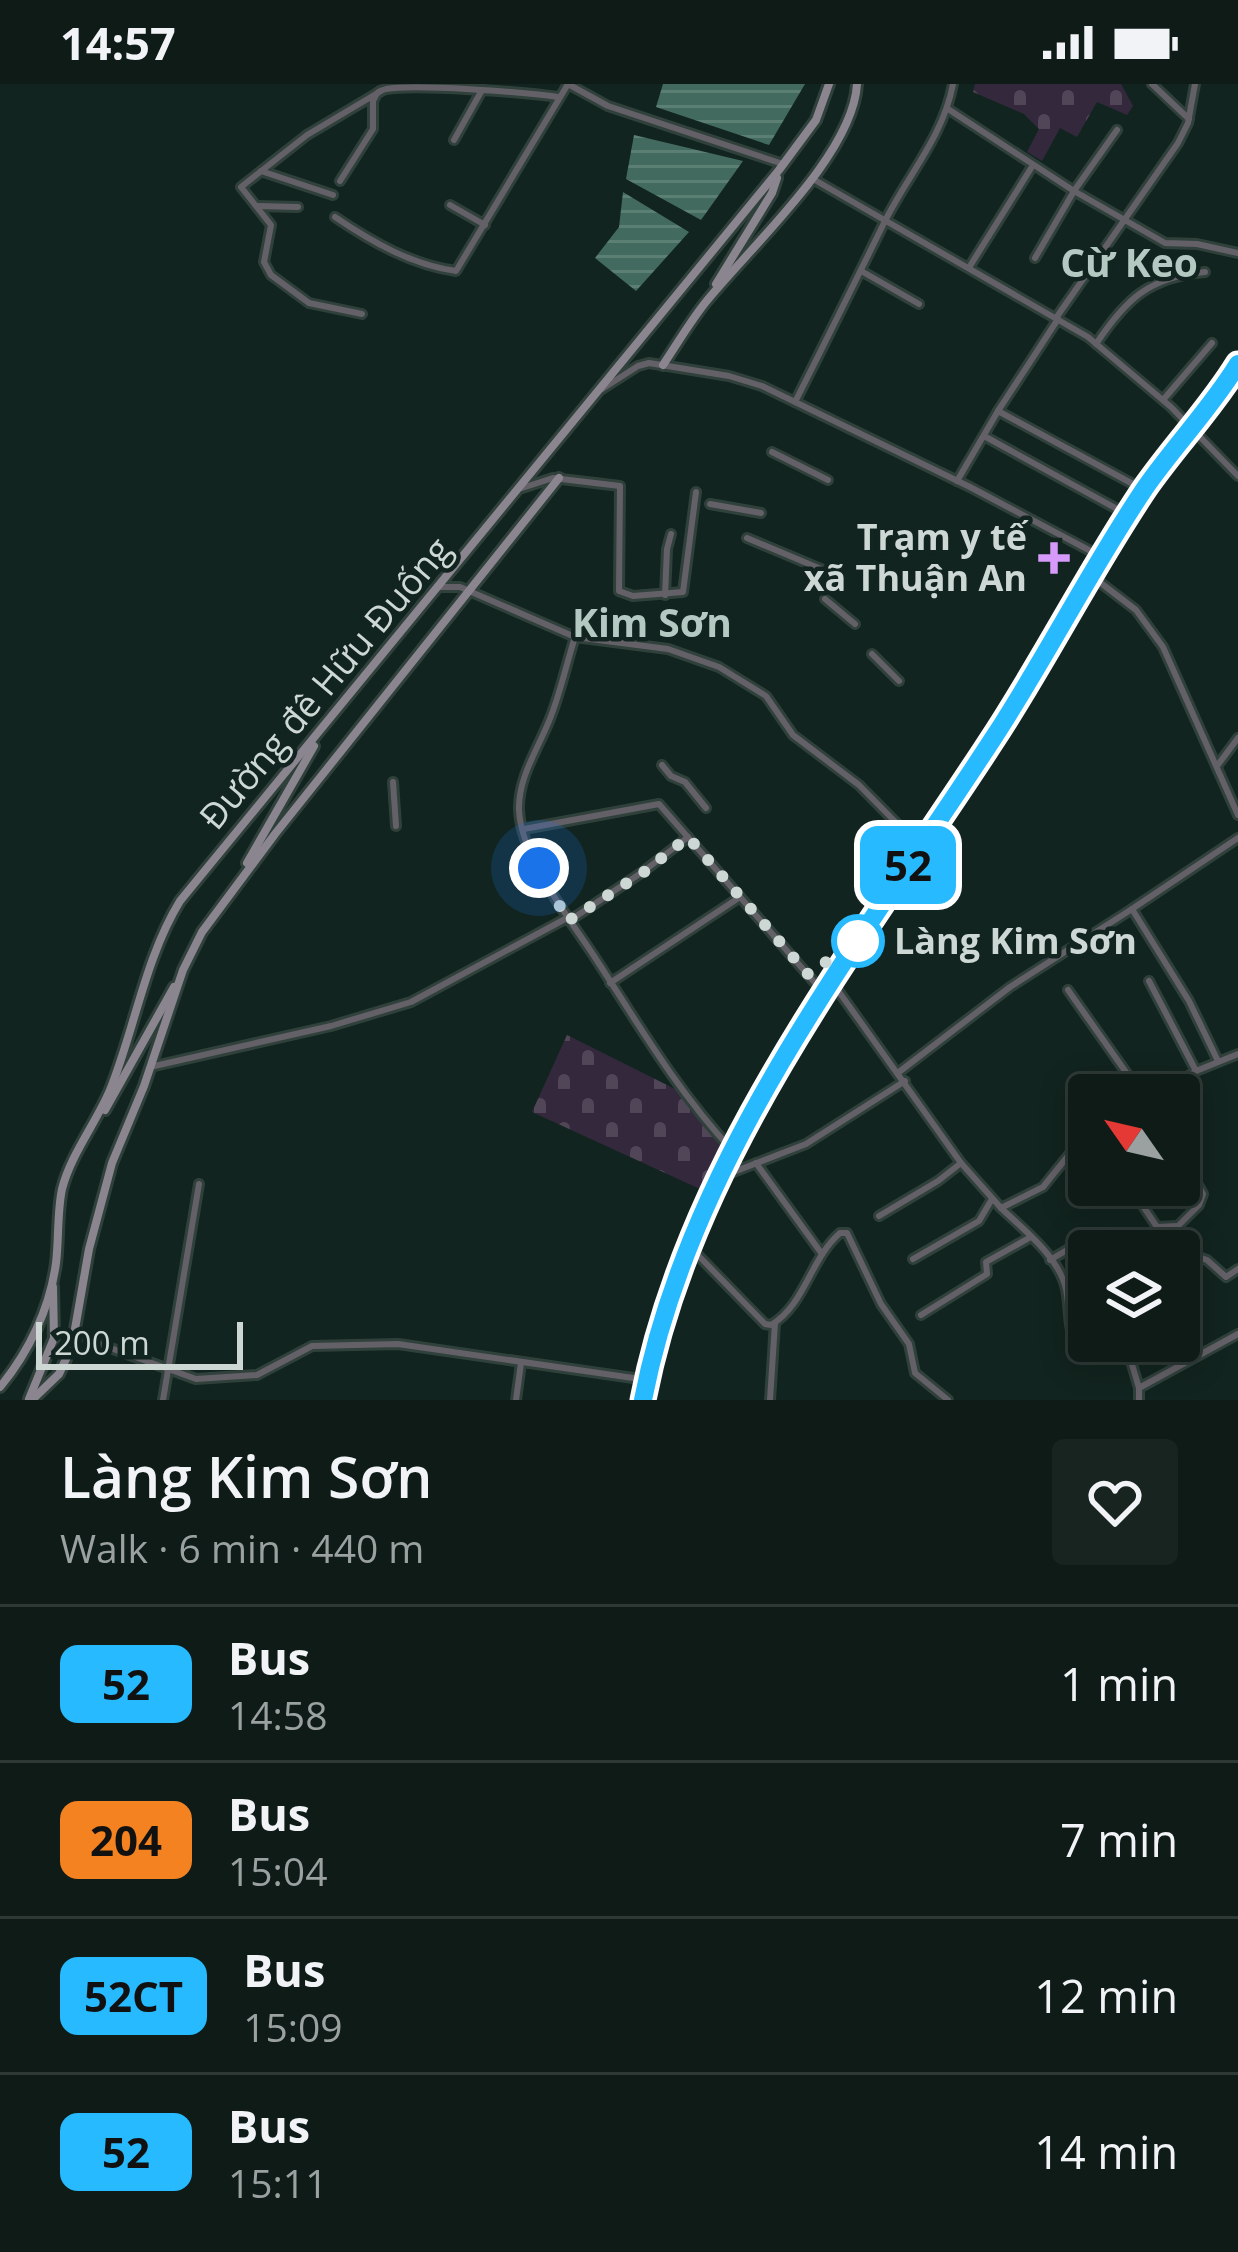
<!DOCTYPE html>
<html lang="en">
<head>
<meta charset="utf-8">
<style>
	body { margin:0; font-family:"Open Sans",sans-serif; background:#172420; color:#f1f3f6; height:100vh; display:flex; flex-direction:column; font-size:45px; white-space:nowrap }
	* { box-sizing:border-box; margin:0 }
	p { font-size:39px; color:#9ba1a1 }
	.icon { flex:none; width:66px; height:66px; fill:none; stroke:currentColor; stroke-width:2; stroke-linecap:round; stroke-linejoin:round }
	.map { position:relative; height:1316px; overflow:hidden }
	.details { display:flex; flex-direction:column; background:#0e1b17; flex:1 }
	.details>* { flex:none }
	.badge { padding:0 24px; border-radius:18px; font-size:42px; line-height:78px }
	.needle { width:78px; rotate:304deg }
	.fabs { position:absolute; left:1068px; top:990px; display:grid; gap:24px }
	.fabs a { display:grid; place-items:center; width:132px; height:132px; border-radius:12px; background:#0e1b17; box-shadow:0 6px 30px #0003,0 0 0 3px #2e3936; font-size:60px }
	.scale { position:absolute; left:36px; bottom:30px; width:207px; box-sizing:border-box; padding-left:12px; border:6px solid #cdd8d4; border-top:0; font-size:33px; line-height:42px; white-space:nowrap; color:#cdd8d4; -webkit-text-stroke:9px #12241f; paint-order:stroke }
	.you { position:absolute; width:60px; height:60px; margin:-30px; border:9px solid #fff; border-radius:50%; background:#1a73e8; box-shadow:0 0 0 18px #1a73e833 }
	.map>.badge { position:absolute; translate:-50% -50%; box-shadow:0 0 0 6px #fff }
	.round { display:grid; place-items:center; flex:none; width:126px; height:126px; border-radius:12px; background:#172420 }
	.headline { display:flex; align-items:center; justify-content:space-between; height:204px; padding:0 60px }
	h1 { font-size:57px; font-weight:600; line-height:90px }
	ul { padding:0; list-style:none }
	li { display:flex; align-items:center; gap:36px; height:156px; padding:0 60px; border-top:3px solid #2e3936 }
	li div { flex:1 }
	li b { display:block; font-size:45px }
	li em { font-style:normal }
	li .badge { min-width:132px; font-weight:700; text-align:center }
	.status { display:flex; justify-content:space-between; align-items:center; height:84px; padding:0 60px; background:#0e1b17; direction:ltr }
	.status svg { height:33px; fill:currentColor }
	.map>svg:first-child { display:block }
	.cemetery { fill:url(#cemetery-stones) }
	.water { fill:url(#water-rules) }
	.lines { fill:none; stroke-linecap:round; stroke-linejoin:round }
	.street-casing { stroke:#30413c; stroke-width:12 }
	.secondary-casing { stroke:#30413c; stroke-width:14 }
	.highway-casing { stroke:#30413c; stroke-width:16 }
	.street { stroke:#646067; stroke-width:6 }
	.secondary { stroke:#8b8590; stroke-width:8 }
	.highway { stroke:#c5bbcc; stroke-width:10 }
	.line-casing { stroke:#fff; stroke-width:27 }
	.line { stroke:#27baff; stroke-width:18 }
	.walk { stroke:#cdd8d4; stroke-width:12; stroke-dasharray:0 21.6 }
	.poi-dot { fill:#d69bfa; stroke:#12241f; stroke-width:4.5 }
	.stop-dot { fill:#fff; stroke:#27baff; stroke-width:6 }
	.labels { text-anchor:middle; stroke-width:9; stroke-linejoin:round; paint-order:stroke }
	.poi-label { font-size:36px; font-weight:bold; fill:#cdd8d4; stroke:#12241f; text-anchor:end }
	.street-label { font-size:36px; fill:#cdd8d4; stroke:#12241f }
	.stop-label { font-size:36px; font-weight:bold; fill:#cdd8d4; stroke:#12241f; text-anchor:start }
	.neighbourhood-label { font-size:39px; font-weight:bold; fill:#b3c9c2; stroke:#12241f }
</style>
</head>
<body>
<div class="status"><b>14:57</b><svg viewBox="0 0 49 12"><path d="M0 12V9h3v3zM5 12V6h3v6zM10 12V3h3v9zM15 12V0h3v12zM26 1h20v11H26zM47 4h2v5h-2z"/></svg></div>
<div class="map">
<svg width="1238" height="1316" viewBox="0 0 1238 1316">
	<defs>
		<pattern id="cemetery-stones" width="16" height="16" patternUnits="userSpaceOnUse" patternTransform="scale(3)"><rect width="16" height="16" fill="#34283c"/><path d="M2 7V4a2 2 0 0 1 4 0v3zM10 15v-3a2 2 0 0 1 4 0v3z" fill="#504657"/></pattern>
		<pattern id="water-rules" width="6" height="5" patternUnits="userSpaceOnUse" patternTransform="scale(3)"><rect width="6" height="5" fill="#426a5e"/><path d="M0 2.5h6" fill="none" stroke="#5c7f74"/></pattern>
	</defs>
	<rect width="100%" height="100%" fill="#12241f"/>
	<g class="cemetery">
		<path d="M975,0H1121L1133,22L1127,31L1097,18L1077,53L1060,44L1042,77L1027,68L1039,45L1024,30L973,8Z"/>
		<path d="M567,951L679,1007L721,1062L700,1105L532,1028Z"/>
	</g>
	<g class="water">
		<path d="M663,0H805L769,61L656,23Z"/>
		<path d="M634,51L743,77L701,136L626,95Z"/>
		<path d="M623,108L689,148L636,207L595,174L619,143Z"/>
	</g>
	<g class="lines">
		<g class="street-casing">
			<g id="street">
				<path d="M568,0L608,22L783,80"/>
				<path d="M1152,0L1189,35"/>
				<path d="M948,25L1074,107L1165,159L1197,160L1238,169"/>
				<path d="M454,56L482,6"/>
				<path d="M261,87L333,111"/>
				<path d="M813,95L1088,253L1171,323L1238,392"/>
				<path d="M340,97L373,45V17C378,8 376,8 386,5C415,0 524,8 558,13"/>
				<path d="M450,121L485,141"/>
				<path d="M257,122L298,123"/>
				<path d="M335,133C372,158 412,181 456,187L568,0"/>
				<path d="M1035,174L1074,107L1117,46"/>
				<path d="M970,182L1033,81"/>
				<path d="M863,188L919,220"/>
				<path d="M362,230L309,219L271,191L264,178L271,141L241,103L307,51L381,7"/>
				<path d="M1056,234L1178,59L1188,39L1195,0"/>
				<path d="M1096,260C1126,215 1149,193 1205,188"/>
				<path d="M602,305L638,282L649,279L729,292L762,302L970,403L1100,472"/>
				<path d="M1163,316L1212,259"/>
				<path d="M795,318C825,259 854,200 883,141C906,93 943,54 953,0"/>
				<path d="M998,327L1144,406"/>
				<path d="M984,352L1128,431"/>
				<path d="M772,368L828,396"/>
				<path d="M957,397L998,327L1058,235"/>
				<path d="M522,404L553,394L620,402L619,507L633,512L683,508L696,408"/>
				<path d="M710,420L761,429"/>
				<path d="M747,454L840,493"/>
				<path d="M1093,493L1136,526L1163,563L1238,731"/>
				<path d="M440,503H460L575,553L668,565L719,583L766,612L793,651L859,701L920,763"/>
				<path d="M665,511L667,465L671,450"/>
				<path d="M825,515L855,540"/>
				<path d="M575,553C567,578 561,606 551,632C540,662 518,692 519,726C521,773 569,834 594,872C637,938 677,1007 732,1066"/>
				<path d="M872,570L899,597"/>
				<path d="M662,681L671,692L685,698L706,724"/>
				<path d="M1217,682L1238,654"/>
				<path d="M393,698L396,742"/>
				<path d="M524,745L659,720L822,907"/>
				<path d="M569,837L644,787L688,753"/>
				<path d="M1149,897L1196,987"/>
				<path d="M832,898L961,1079L1001,1124L1043,1103L1076,1062L1089,1052"/>
				<path d="M610,899L740,813"/>
				<path d="M1068,906L1142,1011"/>
				<path d="M1218,977L1189,917L1132,825L1238,754"/>
				<path d="M150,983L331,942L411,918L567,834"/>
				<path d="M899,988L1010,903L1132,825"/>
				<path d="M1159,1011L1196,987L1238,970"/>
				<path d="M1179,1067L1203,1110L1199,1121L1176,1144L1184,1166L1179,1183"/>
				<path d="M756,1079L822,1170"/>
				<path d="M723,1092L806,1060L905,997"/>
				<path d="M1135,1110L1157,1143L1177,1142"/>
				<path d="M1001,1124C1024,1146 1059,1173 1066,1205C1070,1225 1067,1242 1076,1261L1087,1265L1118,1257"/>
				<path d="M879,1132L938,1097L961,1079"/>
				<path d="M689,1162L765,1240L771,1241C805,1221 810,1175 840,1149H847L881,1220L909,1260L915,1289L948,1316"/>
				<path d="M1184,1168L1207,1176L1226,1193L1238,1185"/>
				<path d="M913,1175L979,1137L992,1115"/>
				<path d="M1050,1176L1096,1149L1108,1167"/>
				<path d="M921,1231L987,1190L986,1178L1029,1154"/>
				<path d="M77,1248L94,1258L196,1295L257,1291L312,1262L398,1260L647,1296"/>
				<path d="M1125,1257L1139,1304L1238,1250"/>
				<path d="M1139,1304V1316"/>
				<path d="M163,1316L199,1100"/>
				<path d="M516,1316L521,1279"/>
				<path d="M770,1316L775,1239"/>
			</g>
		</g>
		<g class="secondary-casing">
			<g id="secondary">
				<path d="M716,200L772,109L777,94"/>
				<path d="M663,281C677,260 690,238 705,219C749,164 853,71 857,0"/>
				<path d="M247,779L314,662"/>
				<path d="M105,1026L174,903"/>
				<path d="M0,1303C29,1268 50,1224 56,1179C59,1155 57,1129 62,1105C71,1070 96,1039 110,1006C135,944 145,874 180,817L779,86L816,36L829,0"/>
				<path d="M29,1315L54,1254L53,1203"/>
				<path d="M32,1316L59,1290L72,1262L89,1165L112,1079L144,1002L183,886L202,848L275,750L559,394"/>
			</g>
		</g>
		<g class="highway-casing">
			<path id="highway" d="M643,1316C692,1069 859,860 994,653C1047,572 1091,484 1145,404C1174,361 1211,324 1238,280"/>
		</g>
		<use href="#street" class="street"/>
		<use href="#secondary" class="secondary"/>
		<use href="#highway" class="highway"/>
	</g>
	<g class="lines">
		<g class="line-casing">
			<path id="line" d="M643,1316C690,1071 861,858 994,653C1047,572 1091,484 1145,404C1175,361 1211,324 1238,280"/>
		</g>
		<use href="#line" class="line"/>
		<path class="walk" d="M539,784L568,837L644,788L688,753L808,890L858,857"/>
	</g>
	<path class="poi-dot" d="M1048 456h12v12h12v12h-12v12h-12v-12h-12v-12h12z"/>
	<circle class="stop-dot" cx="858" cy="857" r="24"/>
	<g class="labels">
		<g class="poi-label">
			<text x="1027" y="466">Trạm y tế<tspan x="1027" dy="41">xã Thuận An</tspan></text>
		</g>
		<g class="street-label">
			<text transform="translate(325 599) rotate(-50)" y="13">Đường đê Hữu Đuống</text>
		</g>
		<g class="stop-label">
			<text x="894" y="870">Làng Kim Sơn</text>
		</g>
		<g class="neighbourhood-label">
			<text x="1129" y="193">Cừ Keo</text>
			<text x="652" y="553">Kim Sơn</text>
		</g>
	</g>
</svg>
<div class="fabs">
<a><svg class="needle" viewBox="-14 -14 28 28"><path d="M0-13l5 13h-10z" fill="#e53935"/><path d="M0 13l5-13h-10z" fill="#9ba1a1"/></svg></a>
<a><svg class="icon" aria-label="layers" viewBox="0 0 24 24"><path d="M12 4l9 5-9 5-9-5zM3 14l9 5 9-5"/></svg></a>
</div>
<div class="scale">200 m</div>
<div class="you" style="left:539px;top:784px"></div>
<b class="badge" style="left:908px;top:781px;background:#27baff;color:#111">52</b>
</div>
<section class="details">
<div class="headline"><div><h1>Làng Kim Sơn</h1><p>Walk · 6 min · 440 m</p></div><a class="round"><svg class="icon" aria-label="heart" viewBox="0 0 24 24"><path d="M12 20l-8-8c-3-5 5-10 8-4 3-6 11-1 8 4z"/></svg></a></div>
<ul>
<li><span class="badge" style="background:#27baff;color:#111">52</span><div><b>Bus</b><p>14:58</p></div><em>1 min</em></li>
<li><span class="badge" style="background:#f58220;color:#111">204</span><div><b>Bus</b><p>15:04</p></div><em>7 min</em></li>
<li><span class="badge" style="background:#27baff;color:#111">52CT</span><div><b>Bus</b><p>15:09</p></div><em>12 min</em></li>
<li><span class="badge" style="background:#27baff;color:#111">52</span><div><b>Bus</b><p>15:11</p></div><em>14 min</em></li>
</ul>
</section>
</body>
</html>
